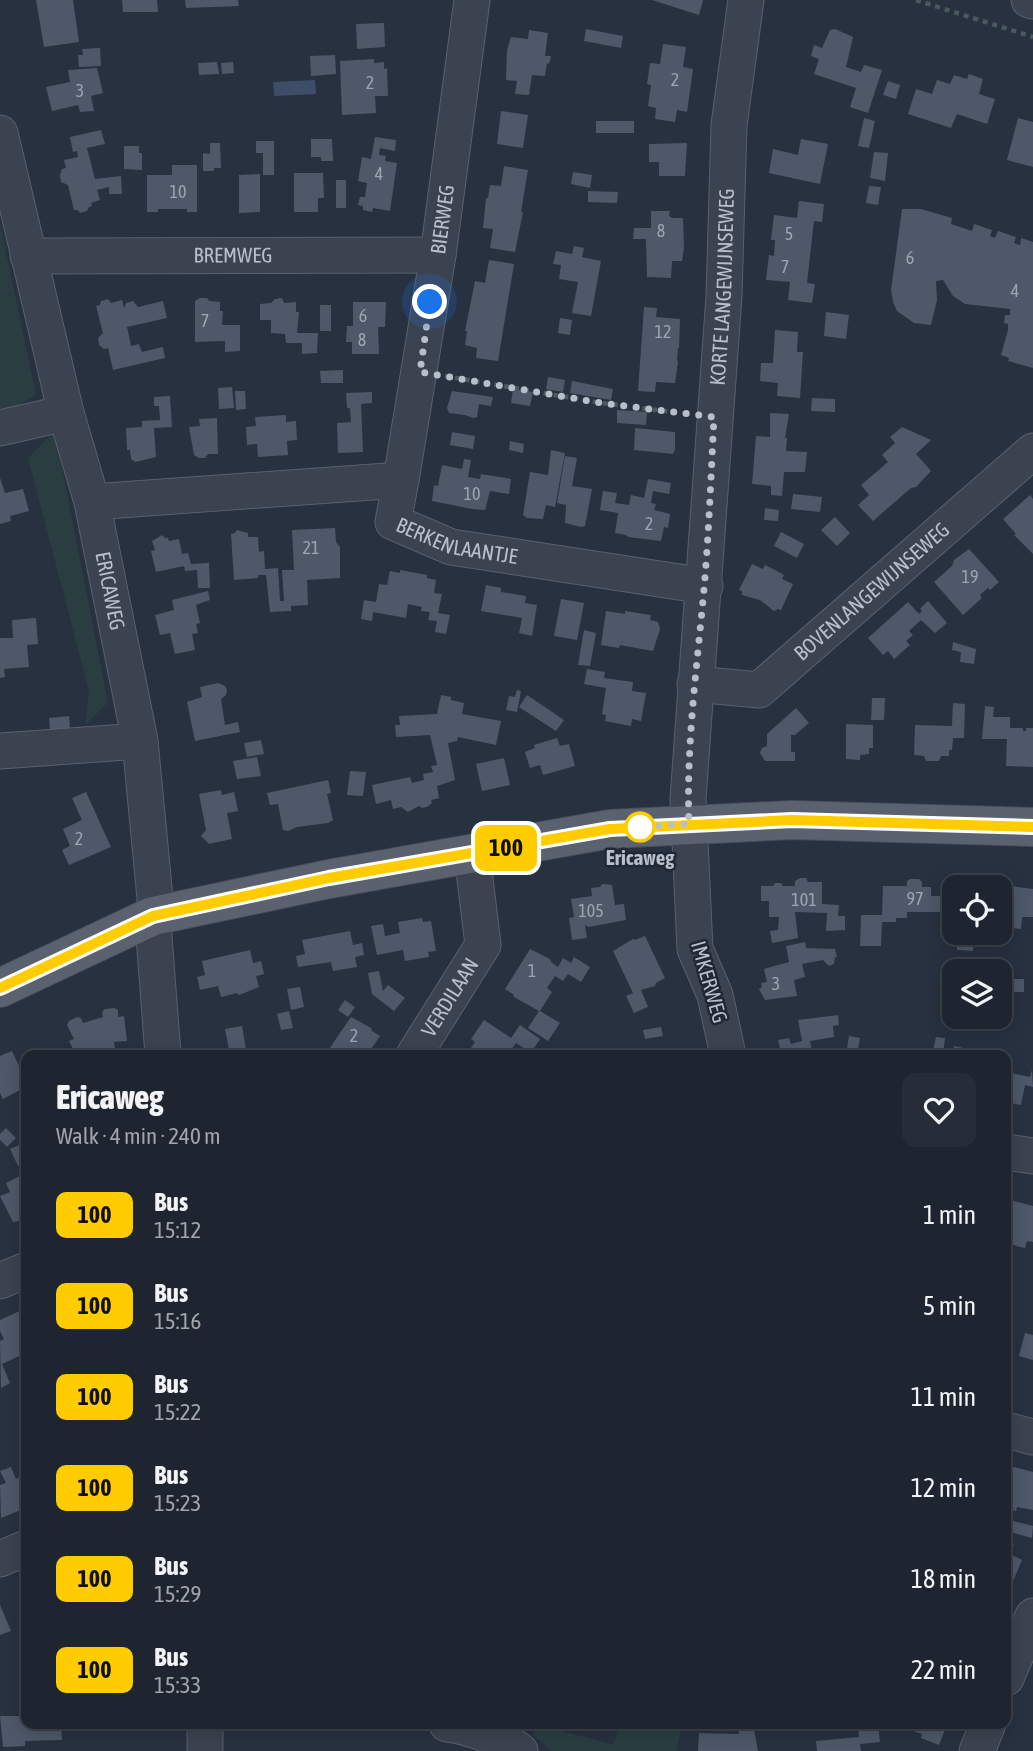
<!DOCTYPE html>
<html lang="en">
<head>
<meta charset="utf-8">
<style>
	body { margin:0; font-family:"Asap Condensed",sans-serif; background:#262d38; color:#f1f3f6; height:100vh; display:flex; flex-direction:column; font-size:26px; white-space:nowrap }
	* { box-sizing:border-box; margin:0 }
	p { font-size:23px; color:#a1a5ab }
	.icon { flex:none; width:38px; height:38px; fill:none; stroke:currentColor; stroke-width:2; stroke-linecap:round; stroke-linejoin:round }
	.map { position:relative; flex:1; overflow:hidden }
	.panel { position:absolute; left:21px; top:1050px; width:990px; height:679px; display:flex; flex-direction:column; background:#1e2530; border-radius:14px; box-shadow:0 4px 18px #0003,0 0 0 2px #3c424c }
	.panel>* { flex:none }
	.badge { padding:0 14px; border-radius:10px; font-size:24px; line-height:46px }
	.buttons { position:absolute; left:942px; top:875px; display:grid; gap:14px }
	.buttons a { display:grid; place-items:center; width:70px; height:70px; border-radius:14px; background:#1e2530; box-shadow:0 4px 18px #0003,0 0 0 2px #3c424c; font-size:35px }
	.you { position:absolute; width:35px; height:35px; margin:-18px; border:5px solid #fff; border-radius:50%; background:#1a73e8; box-shadow:0 0 0 10px #1a73e833 }
	.map>.badge { position:absolute; translate:-50% -50%; box-shadow:0 0 0 4px #fff }
	.round { display:grid; place-items:center; flex:none; width:74px; height:74px; border-radius:14px; background:#262d38 }
	.head { display:flex; align-items:center; justify-content:space-between; height:119px; padding:0 35px }
	h1 { font-size:33px; font-weight:800; line-height:52px }
	ul { padding:0; list-style:none }
	li { display:flex; align-items:center; gap:21px; height:91px; padding:0 35px }
	li div { flex:1 }
	li b { display:block; font-size:26px }
	li em { font-style:normal }
	li .badge { min-width:77px; font-weight:700; text-align:center }
	.map>svg:first-child { display:block }
	.green { fill:#2a3e41 }
	.water { fill:#3f4e68 }
	.building { fill:#4e5869 }
	.lines { fill:none; stroke-linecap:round; stroke-linejoin:round }
	.minor-casing { stroke:#5a616d; stroke-width:37 }
	.major-casing { stroke:#464c59; stroke-width:40 }
	.path { stroke:#485a5e; stroke-width:4.5; stroke-dasharray:5 5; stroke-linecap:butt }
	.minor { stroke:#3c4350; stroke-width:35 }
	.major { stroke:#5a6270; stroke-width:38 }
	.line-casing { stroke:#fff; stroke-width:16 }
	.line { stroke:#fc0; stroke-width:10 }
	.walk { stroke:#b9bfca; stroke-width:7; stroke-dasharray:0 12.6 }
	.stop-dot { fill:#fff; stroke:#fc0; stroke-width:3.5 }
	.labels { text-anchor:middle; stroke-width:5; stroke-linejoin:round; paint-order:stroke }
	.number-label { font-size:18px; fill:#9ea5b2 }
	.street-label { font-size:21px; fill:#b9bfca; stroke:#212835 }
	.stop-label { font-size:21px; font-weight:bold; fill:#b9bfca; stroke:#212835 }
</style>
</head>
<body>
<div class="map">
<svg width="1033" height="1751" viewBox="0 0 1033 1751">
	<rect width="100%" height="100%" fill="#283140"/>
	<g class="green">
		<path d="M0,223L36,395L0,416Z"/>
		<path d="M55,431L108,703L85,725L89,691L28,458Z"/>
		<path d="M535,1724L614,1745L619,1724H683L676,1751H552L533,1735Z"/>
	</g>
	<path class="water" d="M315,80L316,94L274,96L273,82Z"/>
	<g class="building">
		<path d="M36,0H73L79,42L44,47Z"/>
		<path d="M122,0H157L158,12H123Z"/>
		<path d="M185,0H238L239,6L186,8Z"/>
		<path d="M652,0H703L699,15Z"/>
		<path d="M384,23L385,47L357,49L356,24Z"/>
		<path d="M586,29L623,36L621,48L584,41Z"/>
		<path d="M835,29L853,37L846,67L861,72L864,65L882,70L868,113L850,107L856,88L814,74L819,59L811,56L814,45L822,48L830,30Z"/>
		<path d="M529,30L548,33L545,56H551L549,64L547,63L545,76L532,75L529,95L515,94L517,81L506,80L507,50L511,37L528,39Z"/>
		<path d="M663,44L686,47L683,67L693,69L687,112L677,110L675,122L655,119L656,108L648,106L651,85L647,84L650,63L660,64Z"/>
		<path d="M100,48L101,66L79,67L78,55H83L82,49Z"/>
		<path d="M335,55L336,74L311,76L310,56Z"/>
		<path d="M374,59V63L384,62V69L387,68L388,96H375L376,113L342,115L340,61Z"/>
		<path d="M217,62L219,74L199,75L198,63Z"/>
		<path d="M233,62L234,73L222,74L221,63Z"/>
		<path d="M97,68L103,93L91,96L94,111L80,112L78,105L52,111L46,87L70,82L68,70Z"/>
		<path d="M969,74L983,79L979,94L995,99L987,124L957,114L951,128L908,114L916,89L932,94L937,80L950,84L954,75L967,79Z"/>
		<path d="M888,81L900,85L896,99L883,95Z"/>
		<path d="M501,111L528,115L523,148L497,144Z"/>
		<path d="M864,118L875,121L869,148L858,146Z"/>
		<path d="M1018,118L1033,122V167L1007,160Z"/>
		<rect x="596" y="121" width="38" height="12"/>
		<path d="M101,130L105,144L87,148L95,179L121,176L122,194H109V187L97,190L100,200L91,203L92,206L89,207L87,211L80,213L78,210H74L68,185L61,182L60,175L62,169L66,168L64,160L78,157L77,151L73,152L70,137Z"/>
		<path d="M375,137L396,140L395,151L380,148L379,155L386,156L385,161L397,163L390,211L373,208L372,212L363,210V206L358,205L360,197H365L367,183L358,181L362,157L371,159Z"/>
		<path d="M311,139H332L333,161H321V157H311Z"/>
		<path d="M801,139L828,144L820,184L769,173L773,149L798,155Z"/>
		<path d="M256,141H274V175H263V153H256Z"/>
		<path d="M210,143H220L221,168H214V171H203V153L210,154Z"/>
		<path d="M687,143L685,176H659V162H649V144Z"/>
		<path d="M124,146H139V153H142V170L124,169Z"/>
		<path d="M874,152L888,153L885,181L870,178Z"/>
		<path d="M172,165H197V212H187V209H158V212H147V175H172Z"/>
		<path d="M504,166L528,170L521,212H523L515,252L490,248L493,229L483,228L486,198H488L490,185L501,186Z"/>
		<path d="M573,172L592,175L590,188L571,184Z"/>
		<path d="M294,173H323L324,198H318V212H294Z"/>
		<path d="M260,174V212L239,213V175Z"/>
		<rect x="336" y="180" width="10" height="28"/>
		<path d="M869,186L881,187L878,205L866,203Z"/>
		<path d="M588,191L618,192L617,203L588,202Z"/>
		<path d="M799,201L824,204L822,222L814,221L807,283L815,284L812,303L788,300L790,282L766,280L769,255L774,256L775,240H771L774,215L797,218Z"/>
		<path d="M902,209H921L952,218L951,224L972,231L974,224L992,230L990,236L995,238L998,231L1016,237L1014,243L1020,245L1021,238L1033,242V368L1008,361L1009,358L1001,355L1008,330V324L1004,323L1005,315H1010V309L965,304L953,296L943,280L936,281L937,300L931,325L914,323L897,311L893,302L891,290Z"/>
		<path d="M651,211H670L669,216L672,218H683L684,248L682,261H672L671,278L647,277L646,239H633L634,228H651Z"/>
		<path d="M574,246L584,248L582,257L601,261L591,316L572,313L578,282L559,279L561,265L553,264L556,251L572,254Z"/>
		<path d="M489,260L514,264L498,361L476,358L477,348L465,345L467,331H465L475,281L485,283Z"/>
		<path d="M200,298H207L209,301L220,302V311H223L222,325H240V351L225,352V341L195,342V301Z"/>
		<path d="M282,298L284,303L296,302V312H299L297,333H318L317,353L302,354V343H286L285,334L271,333V320H260V304L271,303L275,299Z"/>
		<path d="M108,299L111,303L122,300L124,308L126,303L133,301L138,307L163,301L167,318L127,327L131,346L139,344L142,352L163,347L165,358L113,370L108,348L104,349L99,345L98,338L103,333L96,306L100,305L101,301Z"/>
		<path d="M353,302H386L385,327H378L379,354H352V342H346L347,326H353Z"/>
		<rect x="320" y="305" width="11" height="26"/>
		<path d="M644,307L657,308L656,317L680,319L679,348H678L677,361H678L675,383L656,382L655,392L638,391Z"/>
		<path d="M826,312L849,315L846,339L824,336Z"/>
		<path d="M560,318L572,320L570,335L558,333Z"/>
		<path d="M775,330L798,332L797,352H803L800,398L777,396L778,383L760,381L761,363H773Z"/>
		<path d="M343,370V383H321L320,371Z"/>
		<path d="M548,377L565,380L563,392L546,389Z"/>
		<path d="M572,381L613,389L611,400L570,393Z"/>
		<path d="M232,387L234,408L219,409L218,388Z"/>
		<path d="M513,389L533,392L530,406L511,403Z"/>
		<path d="M235,391H245L246,409L236,410Z"/>
		<path d="M452,391L493,397L491,406L479,404L477,417L473,418L465,415L449,413L447,408Z"/>
		<path d="M372,392V403L361,404L363,452L338,453L337,423L351,422L350,408H347L346,393Z"/>
		<path d="M170,396L172,427L154,428L156,457L135,462L131,459L130,450H127L126,428L142,427V421L160,420L159,406H154V397Z"/>
		<path d="M812,398L835,399V412L811,411Z"/>
		<path d="M617,410L647,412L646,425L617,423Z"/>
		<path d="M770,413L789,414L785,438H787L786,451L807,452L805,472H784L782,496L771,495V486L752,484L756,436L770,437Z"/>
		<path d="M286,415V422L296,421L297,440L287,441L288,455L258,457L257,444L247,445L246,427L256,426L255,417Z"/>
		<path d="M217,418L218,454H208L205,458H199L194,455L189,427L200,426L199,419Z"/>
		<path d="M902,427L931,440L916,454L931,471L916,487L911,488L873,521L858,505L869,495L861,485L888,462L882,455L895,443L890,437Z"/>
		<path d="M635,428L675,432V449L673,454L634,450Z"/>
		<path d="M452,432L475,436L473,449L450,445Z"/>
		<path d="M510,441L524,444L523,453L509,450Z"/>
		<path d="M551,450L565,453L555,507L546,505L543,519L527,518L523,515L530,472L548,475Z"/>
		<path d="M565,456L577,458L572,486L592,489L585,526L581,527L565,523L566,505L557,503Z"/>
		<path d="M464,459L471,460L468,477L480,479L481,474L511,479L509,494L490,491L485,510L472,509L432,501L434,485L438,486L442,465L462,469Z"/>
		<path d="M0,478L5,493L23,489L29,511L10,516L11,521L0,524Z"/>
		<path d="M648,479L671,483L669,494L653,491L651,503L656,504L654,510L670,514L668,528L664,527L661,541L628,537L626,535L615,533L618,513L600,510L603,491L617,493L615,503L629,505L631,495L644,498Z"/>
		<path d="M793,494L822,497L820,512L791,509Z"/>
		<path d="M1030,495L1033,499V554L1014,535L1016,534L1003,519Z"/>
		<path d="M765,508L779,510L778,521L764,520Z"/>
		<path d="M835,517L850,533L837,546L821,530Z"/>
		<path d="M335,528L336,542L340,547V578L307,580L308,605L291,606V611L270,612L266,575H258V578L234,580L231,534L235,533L237,530L248,533V537H258L259,552L264,551L265,569L278,568L280,601H284L282,570H294L292,530Z"/>
		<path d="M781,532L804,544L797,558L774,546Z"/>
		<path d="M162,535L165,538H168L169,541L179,539L182,554L188,553L191,564L209,563L210,588H198L197,570L185,571L184,566L156,572L151,551L155,550L152,541Z"/>
		<path d="M969,549L999,582L990,590L988,588L980,595L982,598L963,615L934,582L952,566L954,560Z"/>
		<path d="M752,564L763,569L765,565L775,570L784,575L782,579L793,584L781,610L778,609L774,611L760,600L742,595V591L739,590Z"/>
		<path d="M400,570L427,575V578L436,580L434,593L442,594L438,613L450,615L446,634L435,632L437,621L428,620L430,612L421,611L422,607L408,604L406,618L373,612L372,621L361,619L364,600L376,602L379,584L387,585L390,571L400,573Z"/>
		<path d="M486,585L501,588V592L526,596L525,603L537,605L532,636L519,633L522,618L481,611Z"/>
		<path d="M208,591L210,600L196,605L200,623L196,624L198,633L192,634L195,650L175,654L170,633L160,635L155,615L174,610L172,600Z"/>
		<path d="M561,599L584,603L577,640L554,636Z"/>
		<path d="M928,601L947,623L935,633L921,620L909,631L913,635L906,641L910,645L894,659L888,651L883,655L868,638L908,602L919,614L922,611L920,609Z"/>
		<path d="M606,611L625,614V611L651,615L650,620L658,622L660,629L653,651L620,645L619,648L601,645Z"/>
		<path d="M36,618L38,644L27,645L29,667L4,669L5,677L0,678V638H13L12,620Z"/>
		<path d="M584,630L596,633L590,666L578,665Z"/>
		<path d="M953,642L976,649L974,664L960,662L961,652L952,650Z"/>
		<path d="M587,669L605,672L604,678L633,682L632,691L646,693L641,721L632,719L631,726L605,721L606,715L602,714L606,688L584,684Z"/>
		<path d="M218,683L225,686L227,690L226,695L221,699L225,725L238,722L240,732L195,741L187,702L202,697L200,687Z"/>
		<path d="M517,690L521,691L517,712L506,710L509,696L515,697Z"/>
		<path d="M441,695L451,697V700L464,703L462,714L501,721L496,745L458,737L457,741L448,743L455,780L437,786L439,798L431,800L432,803L427,807L422,808L419,806L408,812L401,807L393,809L391,800L376,804L372,785L410,777L412,783L424,780L423,774L433,772L431,766L437,765L430,735L396,737L395,725H400L399,716L437,714Z"/>
		<path d="M527,695L564,720L556,731L519,707Z"/>
		<path d="M872,698H885L884,720H871Z"/>
		<path d="M953,703L965,704L964,738H953L952,750H949V756H941L939,761H926L924,756L914,755L915,725L952,726Z"/>
		<path d="M985,706L994,707L993,717H1010V728H1023V731H1026V728H1033V767L1006,766L1007,739H982Z"/>
		<path d="M796,708L809,723L795,735H791V752H795V761H765L760,753L762,748L767,746V734Z"/>
		<path d="M69,716L70,728L50,730L49,718Z"/>
		<path d="M846,724L873,725V748H869V754L860,755V760L846,759Z"/>
		<path d="M557,738L560,746L569,744L575,766L543,775L540,765L530,768L525,752L535,748L534,745Z"/>
		<path d="M261,740L264,754L247,757L244,743Z"/>
		<path d="M257,757L261,776L237,779L233,761Z"/>
		<path d="M504,758L510,785L482,791L476,764Z"/>
		<path d="M350,771L366,772L363,796L347,795Z"/>
		<path d="M328,780L331,793L327,794L333,820L328,823L297,827L288,831L283,830L278,804L270,805L267,793Z"/>
		<path d="M221,790L222,795L234,792L238,811L227,813L232,839L209,844L201,836L206,830L199,794Z"/>
		<path d="M86,792L111,847L69,865L62,850L70,846L63,829L82,820L72,798Z"/>
		<path d="M800,878H806L808,882H822V904L839,905L838,916H845V930L826,931L827,913L795,912L798,938L772,943L770,931L778,930L779,917H769V901H761V886H773L775,883H781L783,886H795V881Z"/>
		<path d="M910,879H919L922,882V887H931V896H945V901H954V919H944V912H907V918H896V922H882L881,946H860L861,915H882L883,886H907V881Z"/>
		<path d="M602,884L612,885L615,905L624,904L626,920L589,927L585,925L587,938L572,940L569,918L574,917L571,899L592,896L591,888L600,887Z"/>
		<path d="M1002,885L1033,889V917H1022L1021,929L1012,928V921H999V887Z"/>
		<path d="M422,918L423,922L431,921L436,951L428,952L429,957L405,961L403,950L377,955L371,926L383,924L385,936L400,933L398,922Z"/>
		<path d="M350,931L353,945L362,943L364,955L355,957L357,967L333,971L331,962L298,967L296,956L305,954L302,940Z"/>
		<path d="M962,933H974L973,951L957,950V936H962Z"/>
		<path d="M645,936L665,978L656,983L655,986L641,990L648,1007L634,1013L626,996L633,993L613,951L633,939L635,940Z"/>
		<path d="M805,942L806,948L835,949L837,957H835L834,964L829,966L823,960L802,964L805,977L794,980L797,996L765,1000L759,989L762,987L761,983L767,982L764,969L789,962L786,946Z"/>
		<path d="M530,949L550,959L551,962L558,967L563,958L571,963L574,957L590,967L581,982L568,974L563,981L555,976L547,988L552,992L540,1011L560,1023L548,1041L528,1028L539,1011L514,997L513,994L505,989Z"/>
		<path d="M250,950L253,963L261,961L264,974L256,976L259,987L239,995L237,993L221,997L218,986L200,990L197,977L205,975L202,961Z"/>
		<path d="M379,971L383,991L388,985L405,998L394,1011L372,994L368,973Z"/>
		<path d="M1010,979H1024V992H1011Z"/>
		<path d="M300,987L304,1007L291,1010L287,989Z"/>
		<path d="M345,1000L355,1007L348,1017L338,1010Z"/>
		<path d="M114,1008L118,1010V1017L124,1016L127,1041L114,1042L116,1055H93L90,1048L76,1055L69,1041L74,1039L67,1025L69,1021L77,1017L81,1018L83,1023L103,1017L102,1012L105,1009Z"/>
		<path d="M289,1011L293,1028L281,1030L277,1014Z"/>
		<path d="M838,1015L839,1025L833,1026L834,1037L810,1041L813,1055H782L778,1040L789,1038L791,1044L802,1041L798,1020Z"/>
		<path d="M351,1017L371,1028L372,1031L380,1036L367,1055H325Z"/>
		<path d="M484,1020L511,1038L520,1025L540,1039L531,1053L516,1043L507,1055H466L475,1042L471,1039Z"/>
		<path d="M242,1026L247,1055H230L225,1029Z"/>
		<path d="M661,1027L663,1036L645,1039L643,1030Z"/>
		<path d="M849,1036L860,1038L857,1055H846Z"/>
		<path d="M936,1037L945,1038L943,1055H932Z"/>
		<path d="M954,1046L978,1051L977,1055H952Z"/>
		<path d="M895,1049L907,1050V1055H873V1050L895,1053Z"/>
		<path d="M12,1051L26,1081V1103L20,1090L3,1099L0,1093V1056Z"/>
		<path d="M1032,1070L1033,1087L1025,1085L1021,1105L1006,1102V1072L1030,1077Z"/>
		<path d="M6,1128L16,1138L7,1147L0,1140V1134Z"/>
		<path d="M24,1143L26,1149V1162L18,1166L10,1149Z"/>
		<path d="M20,1176L26,1187V1220L13,1222L0,1196L10,1192L6,1183Z"/>
		<path d="M1006,1199L1033,1206V1242L1027,1241L1025,1248L1008,1244L1012,1227L1006,1226Z"/>
		<path d="M26,1308V1353L2,1364L10,1383L1,1388L0,1341L4,1339L0,1331V1320Z"/>
		<path d="M1025,1333L1033,1335V1360L1019,1356Z"/>
		<path d="M1006,1465L1033,1472V1510L1017,1507L1016,1511L1007,1509L1009,1501L1006,1500Z"/>
		<path d="M11,1467L16,1479L26,1474V1508L1,1518L0,1485L6,1483L0,1471Z"/>
		<path d="M1013,1521L1033,1526L1032,1538L1010,1532Z"/>
		<path d="M1006,1541L1014,1544L1010,1554L1022,1560L1006,1598Z"/>
		<path d="M0,1605L11,1631L0,1635Z"/>
		<path d="M0,1716H26V1724H61L62,1740L25,1741V1746L3,1747Z"/>
		<path d="M737,1724H753L758,1751H698L699,1733L739,1734Z"/>
		<path d="M858,1724H878L880,1742L860,1744L861,1751H817L816,1741L859,1737Z"/>
		<path d="M914,1724H952L950,1729L946,1727L939,1745L921,1738L922,1734L911,1730Z"/>
	</g>
	<g class="lines">
		<g class="minor-casing">
			<g id="minor">
				<path d="M1029,0L1033,1"/>
				<path id="s1" d="M0,133L66,413L92,502L140,741L155,898L154,936L163,1055"/>
				<path id="s2" d="M28,256L438,255"/>
				<path d="M0,428L66,413"/>
				<path id="s3" d="M401,480L438,255L472,0"/>
				<path id="s4" d="M92,502L401,480L393,522L451,547L705,586"/>
				<path id="s5" d="M695,684L759,690L1033,451"/>
				<path d="M0,751L140,741"/>
				<path id="s6" d="M414,1055L483,945L472,854"/>
				<path id="s7" d="M728,1055L715,995L695,949L688,799L724,296L729,125L746,0"/>
				<path d="M1006,1152L1033,1156"/>
				<path d="M0,1281L26,1270"/>
				<path d="M1006,1430L1033,1437"/>
				<path d="M0,1559L26,1548"/>
				<path d="M1006,1678L1033,1616"/>
				<path d="M447,1724C467,1726 504,1739 520,1751"/>
				<path d="M205,1751V1724"/>
				<path d="M977,1751L988,1724"/>
			</g>
		</g>
		<g class="major-casing">
			<path id="major" d="M0,988L153,916L329,879L610,829L792,820L1033,827"/>
		</g>
		<g class="path">
			<path d="M916,0L1033,37"/>
			<path d="M445,376L601,403L689,414"/>
		</g>
		<use href="#minor" class="minor"/>
		<use href="#major" class="major"/>
	</g>
	<g class="lines">
		<g class="line-casing">
			<path id="line" d="M0,988L153,916L329,878L610,829L792,820L1033,827"/>
		</g>
		<use href="#line" class="line"/>
		<path class="walk" d="M430,302L420,372L601,403L714,417C711,474 709,532 704,589C697,667 686,746 689,824L637,827H640"/>
	</g>
	<circle class="stop-dot" cx="640" cy="827" r="14"/>
	<g class="labels">
		<g class="number-label">
			<text x="675" y="86">2</text>
			<text x="370" y="89">2</text>
			<text x="80" y="97">3</text>
			<text x="379" y="180">4</text>
			<text x="178" y="198">10</text>
			<text x="661" y="237">8</text>
			<text x="789" y="240">5</text>
			<text x="910" y="264">6</text>
			<text x="785" y="273">7</text>
			<text x="1015" y="297">4</text>
			<text x="363" y="322">6</text>
			<text x="205" y="327">7</text>
			<text x="663" y="338">12</text>
			<text x="362" y="346">8</text>
			<text x="472" y="500">10</text>
			<text x="649" y="530">2</text>
			<text x="311" y="554">21</text>
			<text x="970" y="583">19</text>
			<text x="79" y="845">2</text>
			<text x="915" y="905">97</text>
			<text x="804" y="906">101</text>
			<text x="591" y="917">105</text>
			<text x="532" y="977">1</text>
			<text x="776" y="990">3</text>
			<text x="354" y="1042">2</text>
		</g>
		<g class="street-label">
			<text dy="7" stroke="none"><textPath href="#s3" startOffset="264">BIERWEG</textPath></text>
			<text dy="7" stroke="none"><textPath href="#s2" startOffset="205">BREMWEG</textPath></text>
			<text dy="7" stroke="none"><textPath href="#s7" startOffset="775">KORTE LANGEWIJNSEWEG</textPath></text>
			<text dy="7" stroke="none"><textPath href="#s4" startOffset="420">BERKENLAANTJE</textPath></text>
			<text dy="7" stroke="none"><textPath href="#s1" startOffset="471">ERICAWEG</textPath></text>
			<text dy="7" stroke="none"><textPath href="#s5" startOffset="214">BOVENLANGEWIJNSEWEG</textPath></text>
			<text transform="translate(709 982) rotate(74)" y="7">IMKERWEG</text>
			<text dy="7" stroke="none"><textPath href="#s6" startOffset="68">VERDILAAN</textPath></text>
		</g>
		<g class="stop-label">
			<text x="640" y="865">Ericaweg</text>
		</g>
	</g>
</svg>
<div class="buttons">
<a><svg class="icon" aria-label="locate" viewBox="0 0 24 24"><circle cx="12" cy="12" r="6"/><path d="M12 2v4M12 18v4M2 12h4M18 12h4"/></svg></a>
<a><svg class="icon" aria-label="layers" viewBox="0 0 24 24"><path d="M12 4l9 5-9 5-9-5zM3 14l9 5 9-5"/></svg></a>
</div>
<div class="you" style="left:430px;top:302px"></div>
<b class="badge" style="left:506px;top:848px;background:#fc0;color:#111">100</b>
<section class="panel">
<div class="head"><div><h1>Ericaweg</h1><p>Walk · 4 min · 240 m</p></div><a class="round"><svg class="icon" aria-label="heart" viewBox="0 0 24 24"><path d="M12 20l-8-8c-3-5 5-10 8-4 3-6 11-1 8 4z"/></svg></a></div>
<ul>
<li><span class="badge" style="background:#fc0;color:#111">100</span><div><b>Bus</b><p>15:12</p></div><em>1 min</em></li>
<li><span class="badge" style="background:#fc0;color:#111">100</span><div><b>Bus</b><p>15:16</p></div><em>5 min</em></li>
<li><span class="badge" style="background:#fc0;color:#111">100</span><div><b>Bus</b><p>15:22</p></div><em>11 min</em></li>
<li><span class="badge" style="background:#fc0;color:#111">100</span><div><b>Bus</b><p>15:23</p></div><em>12 min</em></li>
<li><span class="badge" style="background:#fc0;color:#111">100</span><div><b>Bus</b><p>15:29</p></div><em>18 min</em></li>
<li><span class="badge" style="background:#fc0;color:#111">100</span><div><b>Bus</b><p>15:33</p></div><em>22 min</em></li>
</ul>
</section>
</div>
</body>
</html>
